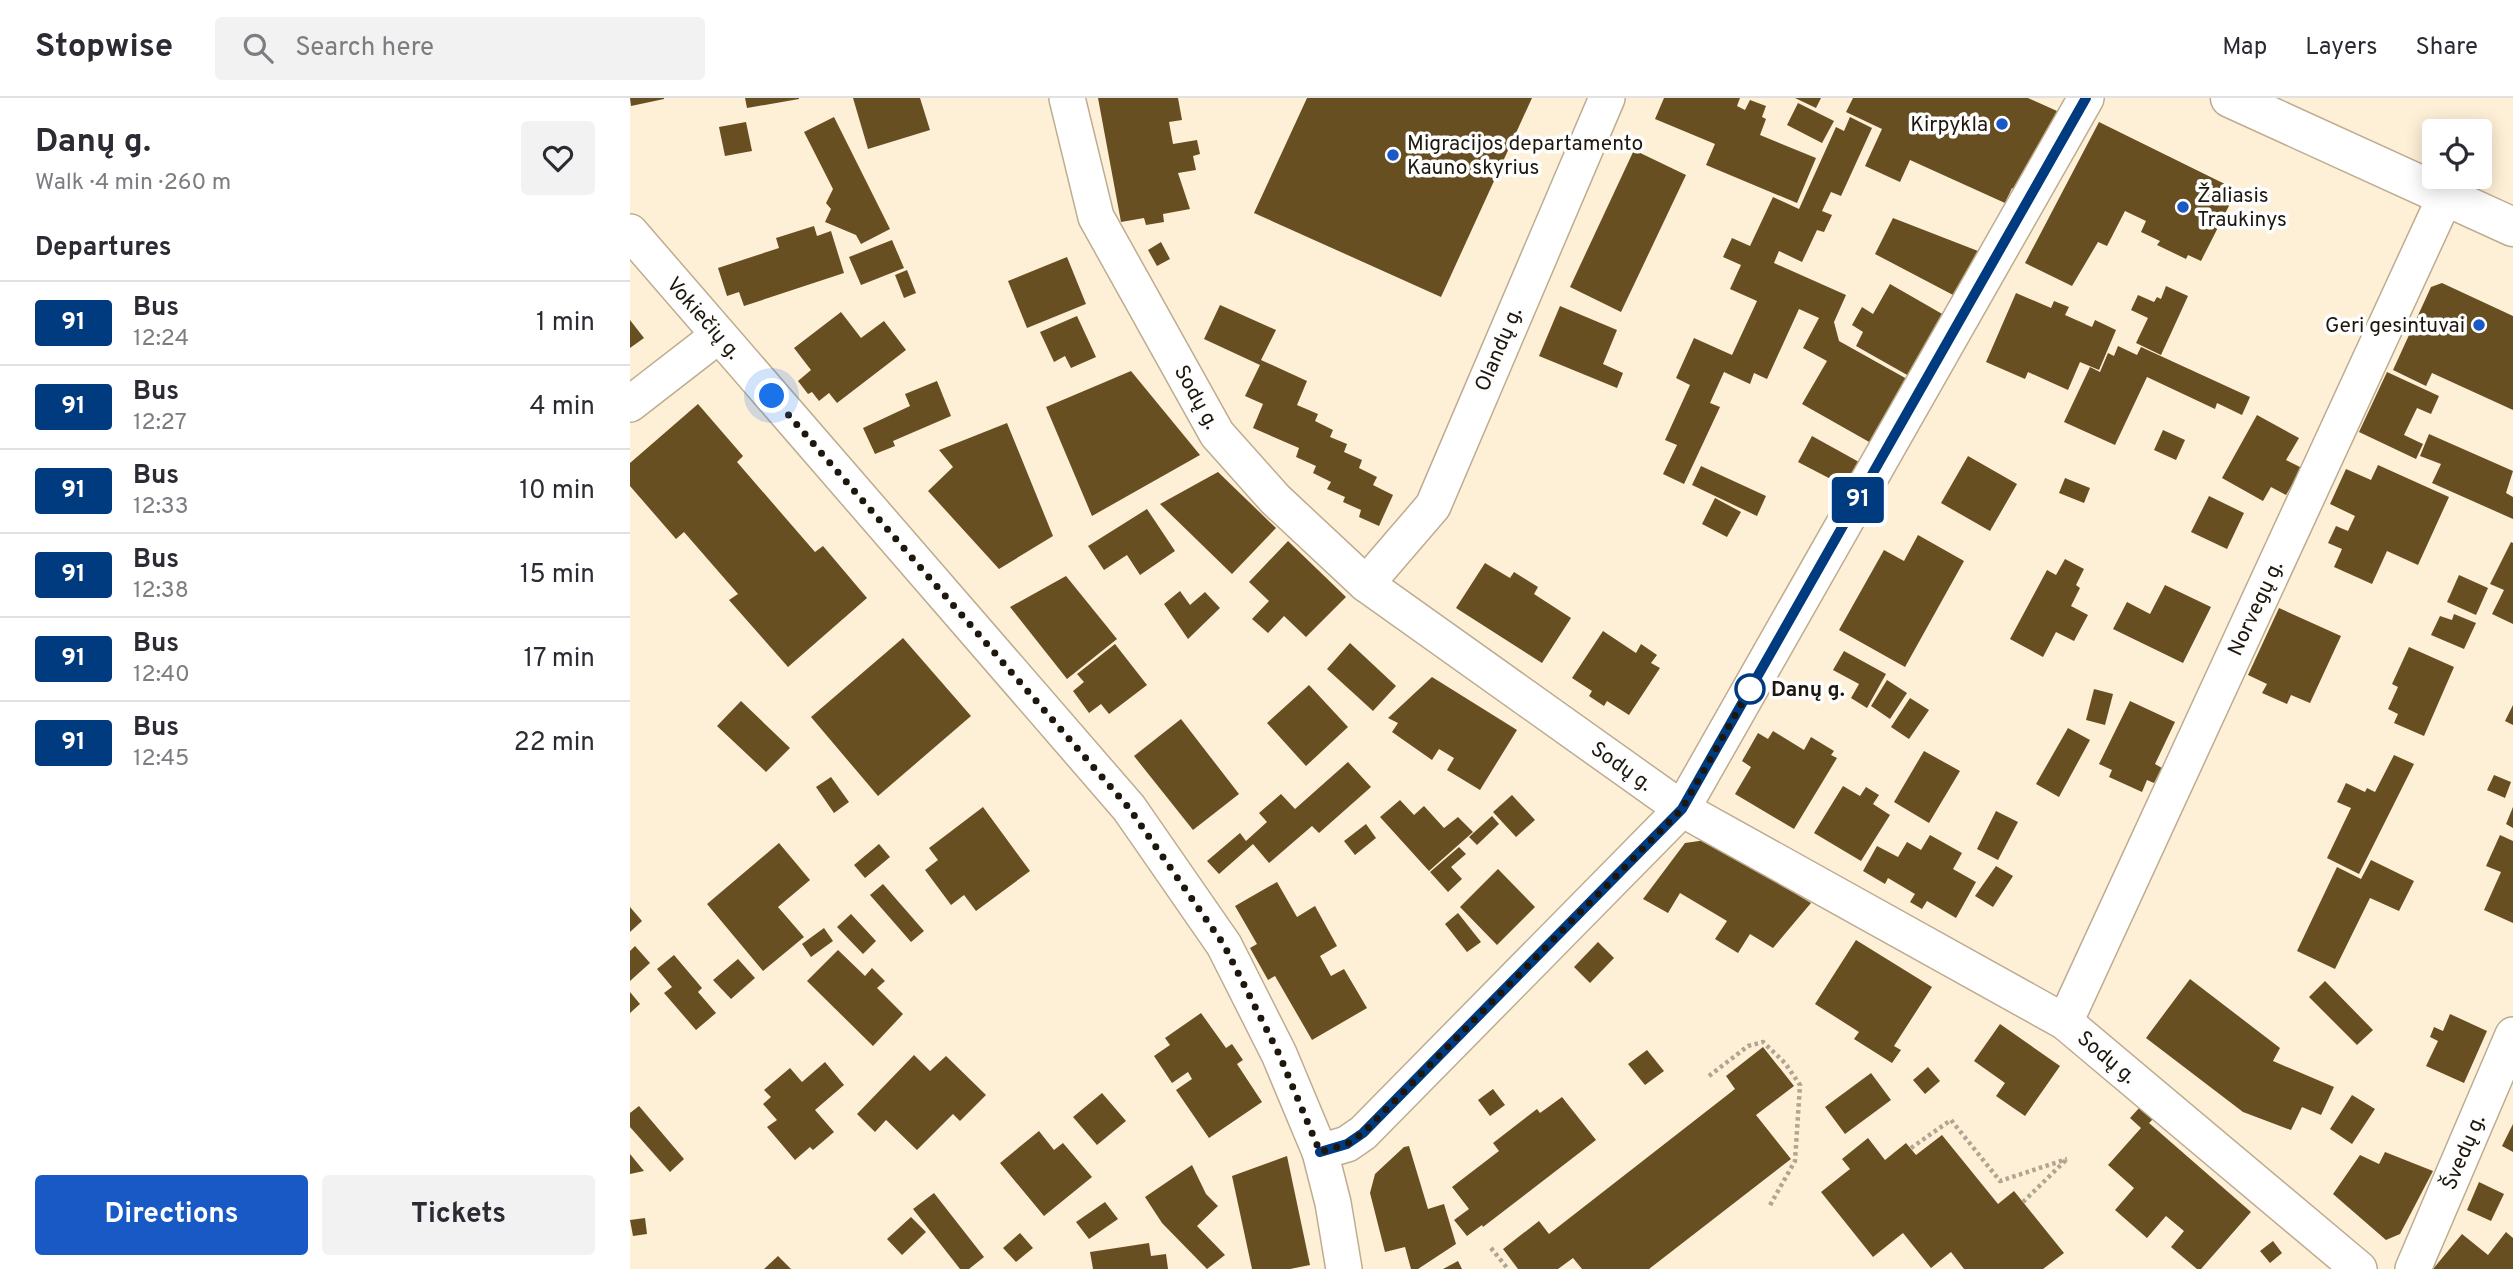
<!DOCTYPE html>
<html lang="en">
<head>
<meta charset="utf-8">
<style>
	body { margin:0; font-family:Overpass,sans-serif; background:#f2f2f3; color:#2b2b33; height:100vh; display:flex; flex-direction:column; font-size:26px; white-space:nowrap }
	* { box-sizing:border-box; margin:0 }
	p { font-size:23px; color:#7c7c81 }
	.icon { flex:none; width:38px; height:38px; fill:none; stroke:currentColor; stroke-width:2; stroke-linecap:round; stroke-linejoin:round }
	.map { position:relative; flex:1; overflow:hidden }
	.side { display:flex; flex-direction:column; background:#fff; width:630px }
	.side>* { flex:none }
	.badge { padding:0 14px; border-radius:5px; font-size:24px; line-height:46px }
	.tools { position:absolute; left:1792px; top:21px; display:grid; gap:14px }
	.tools a { display:grid; place-items:center; width:70px; height:70px; border-radius:7px; background:#fff; box-shadow:0 4px 18px #0003; font-size:35px }
	.you { position:absolute; width:35px; height:35px; margin:-18px; border:5px solid #fff; border-radius:50%; background:#1a73e8; box-shadow:0 0 0 10px #1a73e833 }
	.map>.badge { position:absolute; translate:-50% -50%; box-shadow:0 0 0 4px #fff }
	h2 { padding:0 35px; font-size:26px; line-height:63px }
	.round { display:grid; place-items:center; flex:none; width:74px; height:74px; border-radius:7px; background:#f2f2f3 }
	.headline { display:flex; align-items:center; justify-content:space-between; height:119px; padding:0 35px }
	h1 { font-size:33px; font-weight:700; line-height:52px }
	.button { display:flex; gap:14px; margin-top:auto; padding:14px 35px }
	.button a { flex:1; height:80px; border-radius:7px; background:#1859c5; color:#fff; font-size:28px; font-weight:700; line-height:80px; text-align:center }
	.button a+a { background:#f2f2f3; color:#2b2b33 }
	ul { padding:0; list-style:none }
	li { display:flex; align-items:center; gap:21px; height:84px; padding:0 35px; border-top:2px solid #e1e1e2 }
	li div { flex:1 }
	li b { display:block; font-size:26px }
	li em { font-style:normal }
	li .badge { min-width:77px; font-weight:700; text-align:center }
	header { display:flex; align-items:center; gap:42px; box-sizing:border-box; height:98px; padding:0 35px; background:#fff; border-bottom:2px solid #e1e1e2 }
	header strong { font-size:33px }
	nav { display:flex; gap:38px; margin-inline-start:auto; font-size:24px }
	.search { width:490px; height:63px; background:#f2f2f3; display:flex; align-items:center; gap:18px; box-sizing:border-box; padding:0 24px; border-radius:7px; color:#7c7c81; font-size:26px }
	main { display:flex; flex:1; min-height:0 }
	.map>svg:first-child { display:block }
	.building { fill:#684f22 }
	.lines { fill:none; stroke-linecap:round; stroke-linejoin:round }
	.minor-casing { stroke:#bdac90; stroke-width:38 }
	.secondary-casing { stroke:#bdac90; stroke-width:41 }
	.path { stroke:#b1a592; stroke-width:4.5; stroke-dasharray:3.5 3.5; stroke-linecap:butt }
	.minor { stroke:#fff; stroke-width:35 }
	.secondary { stroke:#fff; stroke-width:38 }
	.line-casing { stroke:#fff; stroke-width:16 }
	.line { stroke:#003b80; stroke-width:10 }
	.walk { stroke:#1e170d; stroke-width:7; stroke-dasharray:0 12.6 }
	.poi-dot { fill:#1859c5; stroke:#fefefe; stroke-width:2.5 }
	.stop-dot { fill:#fff; stroke:#003b80; stroke-width:3.5 }
	.labels { text-anchor:middle; stroke-width:7; stroke-linejoin:round; paint-order:stroke }
	.poi-label { font-size:21px; fill:#1e170d; stroke:#fefefe; text-anchor:end }
	.street-label { font-size:21px; fill:#1e170d; stroke:#fefefe }
	.stop-label { font-size:21px; font-weight:bold; fill:#1e170d; stroke:#fefefe; text-anchor:start }
</style>
</head>
<body>
<header>
<strong>Stopwise</strong>
<div class="search"><svg class="icon" aria-label="search" viewBox="0 0 24 24"><circle cx="10" cy="10" r="6"/><path d="M15 15l6 6"/></svg>Search here</div>
<nav><a>Map</a><a>Layers</a><a>Share</a></nav>
</header>
<main>
<section class="side">
<div class="headline"><div><h1>Danų g.</h1><p>Walk · 4 min · 260 m</p></div><a class="round"><svg class="icon" aria-label="heart" viewBox="0 0 24 24"><path d="M12 20l-8-8c-3-5 5-10 8-4 3-6 11-1 8 4z"/></svg></a></div>
<h2>Departures</h2>
<ul>
<li><span class="badge" style="background:#003b80;color:#fff">91</span><div><b>Bus</b><p>12:24</p></div><em>1 min</em></li>
<li><span class="badge" style="background:#003b80;color:#fff">91</span><div><b>Bus</b><p>12:27</p></div><em>4 min</em></li>
<li><span class="badge" style="background:#003b80;color:#fff">91</span><div><b>Bus</b><p>12:33</p></div><em>10 min</em></li>
<li><span class="badge" style="background:#003b80;color:#fff">91</span><div><b>Bus</b><p>12:38</p></div><em>15 min</em></li>
<li><span class="badge" style="background:#003b80;color:#fff">91</span><div><b>Bus</b><p>12:40</p></div><em>17 min</em></li>
<li><span class="badge" style="background:#003b80;color:#fff">91</span><div><b>Bus</b><p>12:45</p></div><em>22 min</em></li>
</ul>
<div class="button"><a>Directions</a><a>Tickets</a></div>
</section>
<div class="map">
<svg width="1883" height="1171" viewBox="0 0 1883 1171">
	<rect width="100%" height="100%" fill="#feefd7"/>
	<g class="building">
		<path d="M0,0H34V1L1,8Z"/>
		<path d="M115,0H169V1L117,10Z"/>
		<path d="M223,0H290L300,32L238,51Z"/>
		<path d="M468,0H548L552,22L539,24L543,46L567,42L570,56L563,58L566,72L548,75L560,111L533,116L534,124L516,127L514,120L491,124Z"/>
		<path d="M677,0H902L811,199L624,115Z"/>
		<path d="M1034,0H1110L1107,8L1115,12L1120,2L1136,8L1132,19L1136,21L1130,37L1186,60L1167,105L1076,67L1085,46L1025,21Z"/>
		<path d="M1165,0H1191L1186,10Z"/>
		<path d="M1223,0H1398L1427,13L1390,94L1382,90L1375,105L1280,62L1270,84L1235,68L1252,31L1216,14Z"/>
		<path d="M1168,5L1204,23L1192,45L1157,27Z"/>
		<path d="M204,19L260,131L231,146L226,137L195,124L201,111L196,105L203,91L174,34Z"/>
		<path d="M1220,19L1242,30L1211,98L1201,94L1192,113L1202,117L1194,134L1187,132L1172,164L1149,153L1144,165L1216,197L1204,224L1209,243L1277,281L1241,345L1172,306L1197,263L1173,250L1189,220L1169,211L1137,281L1124,275L1120,286L1094,274L1080,305L1090,309L1054,386L1033,376L1047,347L1035,342L1060,287L1046,280L1064,240L1102,257L1127,203L1100,191L1111,167L1093,159L1102,140L1120,148L1143,99L1169,111L1206,29L1214,33Z"/>
		<path d="M116,24L122,53L95,58L89,29Z"/>
		<path d="M1469,24L1607,92L1571,163L1558,157L1556,161L1527,147L1530,143L1511,134L1516,123L1495,113L1477,148L1468,144L1442,188L1395,165Z"/>
		<path d="M1004,52L1056,77L991,214L940,189Z"/>
		<path d="M1263,120L1348,153L1325,198L1245,156Z"/>
		<path d="M184,128L187,138L201,133L214,175L114,208L109,194L97,198L88,170L149,150L146,140Z"/>
		<path d="M262,142L274,170L231,187L219,159Z"/>
		<path d="M531,144L540,161L527,168L518,152Z"/>
		<path d="M437,159L456,206L397,230L378,183Z"/>
		<path d="M277,172L286,195L274,200L265,177Z"/>
		<path d="M1812,185L1883,218V312L1802,275L1796,288L1763,272L1801,189Z"/>
		<path d="M1260,186L1314,217L1279,278L1226,248L1233,234L1222,227L1232,209L1243,216Z"/>
		<path d="M1536,188L1558,198L1531,257L1506,245L1518,220L1501,212L1508,197L1524,204L1527,199L1531,201Z"/>
		<path d="M1386,195L1421,210L1424,203L1439,209L1435,217L1462,229L1465,222L1486,232L1469,272L1450,264L1438,292L1398,274L1395,281L1356,264Z"/>
		<path d="M590,207L646,232L631,262L677,283L667,307L688,316L685,323L703,332L700,339L717,346L714,354L732,362L729,370L747,379L743,387L763,397L749,428L729,419L731,412L713,404L715,399L697,391L701,384L683,375L686,368L666,359L669,350L623,330L633,306L615,298L630,267L574,241Z"/>
		<path d="M930,208L987,232L973,266L993,275L987,290L909,258Z"/>
		<path d="M211,214L231,240L254,223L276,252L207,305L199,295L189,303L182,294L178,296L168,283L181,272L164,250Z"/>
		<path d="M447,218L466,259L441,270L435,258L424,264L410,234Z"/>
		<path d="M0,222L14,240L0,250Z"/>
		<path d="M1488,248L1507,257L1511,249L1620,299L1612,317L1587,305L1585,311L1517,279L1485,347L1434,324L1460,269L1470,274L1478,255L1484,258Z"/>
		<path d="M501,273L570,357L462,418L416,309Z"/>
		<path d="M1757,274L1809,298L1801,316L1787,310L1774,337L1793,346L1786,361L1729,334Z"/>
		<path d="M307,283L321,318L263,343L265,348L245,356L233,330L280,308L275,296Z"/>
		<path d="M68,306L113,358L107,364L185,454L193,448L237,500L158,569L99,502L108,496L54,434L46,441L0,388V365Z"/>
		<path d="M1627,317L1669,340L1656,362L1672,370L1656,397L1641,389L1633,403L1592,380Z"/>
		<path d="M377,325L423,438L369,471L298,393L323,369L309,352Z"/>
		<path d="M1533,332L1555,342L1546,362L1524,352Z"/>
		<path d="M1799,336L1883,373L1876,395L1883,399V421L1802,385L1811,366L1790,358Z"/>
		<path d="M1182,338L1229,364L1216,389L1168,364Z"/>
		<path d="M1338,358L1387,386L1360,433L1311,405Z"/>
		<path d="M1748,367L1819,399L1788,467L1757,453L1742,486L1704,469L1712,451L1698,445L1706,428L1718,433L1725,418L1700,406L1716,371L1741,382Z"/>
		<path d="M1071,368L1136,398L1127,418L1062,387Z"/>
		<path d="M588,374L646,430L602,476L530,406Z"/>
		<path d="M1435,380L1460,390L1454,405L1429,395Z"/>
		<path d="M1579,398L1614,415L1597,451L1561,434Z"/>
		<path d="M1085,400L1111,414L1097,439L1072,426Z"/>
		<path d="M517,411L545,453L510,477L497,457L474,472L458,448Z"/>
		<path d="M1288,437L1334,463L1275,569L1209,532L1254,452L1274,463Z"/>
		<path d="M658,443L716,499L676,539L654,518L638,535L622,521L639,503L619,484Z"/>
		<path d="M1881,444L1883,445V526L1862,516L1874,492L1860,486Z"/>
		<path d="M1435,461L1454,471L1446,487L1450,490L1441,508L1458,517L1444,543L1426,534L1413,559L1380,541L1417,472L1426,477Z"/>
		<path d="M855,465L880,480L884,474L908,489L904,496L941,520L912,565L826,510Z"/>
		<path d="M1829,477L1858,490L1846,517L1817,504Z"/>
		<path d="M436,478L487,541L437,581L380,509Z"/>
		<path d="M1535,487L1581,509L1553,565L1483,531L1497,504L1520,516Z"/>
		<path d="M550,493L560,507L575,494L590,510L558,541L534,506Z"/>
		<path d="M1649,510L1711,538L1680,605L1661,597L1657,606L1632,595L1637,586L1618,577Z"/>
		<path d="M1824,516L1846,525L1834,551L1801,537L1810,518L1822,522Z"/>
		<path d="M973,533L1006,555L1011,546L1027,557L1021,565L1030,570L999,617L977,603L974,608L959,598L962,593L942,580Z"/>
		<path d="M273,540L341,618L248,698L181,619Z"/>
		<path d="M720,545L766,588L743,613L697,571Z"/>
		<path d="M485,546L517,587L479,616L471,606L459,615L443,593L454,584L447,576Z"/>
		<path d="M1779,549L1824,569L1794,638L1764,625L1768,616L1758,611L1768,589L1762,586Z"/>
		<path d="M1214,553L1256,576L1237,610L1221,600L1229,586L1203,572Z"/>
		<path d="M802,579L887,632L850,692L817,672L824,660L809,651L802,662L762,634L768,625L758,620Z"/>
		<path d="M1257,582L1277,595L1260,621L1241,608Z"/>
		<path d="M679,587L718,629L676,668L637,625Z"/>
		<path d="M1464,591L1483,596L1475,627L1456,622Z"/>
		<path d="M1280,600L1299,612L1279,641L1261,629Z"/>
		<path d="M111,603L160,650L136,674L87,628Z"/>
		<path d="M1500,603L1545,624L1525,666L1532,670L1524,685L1517,682L1512,694L1479,679L1482,672L1469,666Z"/>
		<path d="M1883,607V627L1875,623Z"/>
		<path d="M551,621L609,696L563,732L504,658Z"/>
		<path d="M1438,630L1460,642L1429,699L1406,686Z"/>
		<path d="M1143,633L1174,652L1181,639L1204,653L1201,657L1207,660L1164,731L1105,696L1121,669L1112,663L1128,635L1138,641Z"/>
		<path d="M1294,653L1330,673L1299,725L1264,704Z"/>
		<path d="M1764,657L1784,666L1729,776L1697,760L1721,710L1707,704L1716,685L1735,694L1737,690L1745,694Z"/>
		<path d="M718,664L741,689L689,735L682,728L639,765L623,746L589,776L577,763L610,735L616,743L637,724L629,715L651,696L665,711Z"/>
		<path d="M1864,677L1881,684L1875,700L1857,692Z"/>
		<path d="M201,679L219,704L204,715L186,689Z"/>
		<path d="M1213,688L1230,698L1236,689L1249,697L1243,706L1260,717L1231,763L1184,735Z"/>
		<path d="M882,697L905,722L886,739L863,714Z"/>
		<path d="M770,702L784,717L794,708L814,730L828,719L843,734L799,773L750,719Z"/>
		<path d="M353,709L400,773L346,813L334,797L321,807L295,772L308,762L299,750Z"/>
		<path d="M1883,709V730L1876,726Z"/>
		<path d="M1366,713L1388,724L1368,762L1347,751Z"/>
		<path d="M862,718L869,726L847,747L839,739Z"/>
		<path d="M736,726L746,740L725,757L714,743Z"/>
		<path d="M1300,737L1332,755L1323,771L1346,784L1326,820L1297,803L1292,811L1280,804L1285,796L1258,780L1255,786L1233,773L1247,748L1268,759L1277,744L1291,752Z"/>
		<path d="M1870,737L1883,743V825L1854,812L1871,774L1856,768Z"/>
		<path d="M1076,742L1181,805L1143,850L1120,836L1108,855L1085,841L1097,823L1050,795L1038,815L1013,801L1055,745Z"/>
		<path d="M149,745L180,782L148,809L174,839L133,873L77,806Z"/>
		<path d="M249,746L260,759L235,780L224,767Z"/>
		<path d="M829,749L836,756L821,769L832,781L818,794L800,774Z"/>
		<path d="M1741,762L1784,783L1769,813L1740,800L1705,871L1667,853L1707,769L1731,781Z"/>
		<path d="M1366,768L1383,778L1363,809L1345,798Z"/>
		<path d="M868,771L905,809L867,847L830,809Z"/>
		<path d="M647,784L667,819L685,808L707,848L690,858L701,878L714,871L737,910L682,942L645,878L638,882L620,850L627,846L605,808Z"/>
		<path d="M253,786L294,833L281,844L240,797Z"/>
		<path d="M0,809L12,823L0,834Z"/>
		<path d="M828,815L851,844L837,854L815,826Z"/>
		<path d="M221,816L246,843L233,856L207,829Z"/>
		<path d="M194,830L203,843L181,859L172,846Z"/>
		<path d="M1226,842L1302,889L1264,948L1271,952L1262,965L1224,941L1229,934L1185,906Z"/>
		<path d="M968,844L984,860L960,885L944,869Z"/>
		<path d="M5,848L20,865L0,883V853Z"/>
		<path d="M208,852L235,878L242,870L255,883L247,890L273,916L243,948L177,883Z"/>
		<path d="M44,857L72,890L68,894L86,915L66,932L34,895L42,889L27,871Z"/>
		<path d="M108,861L125,880L101,901L83,882Z"/>
		<path d="M1560,881L1650,950L1643,963L1704,989L1691,1017L1672,1009L1661,1032L1613,1014L1516,940Z"/>
		<path d="M1695,883L1743,932L1727,947L1679,899Z"/>
		<path d="M0,894L10,906L0,915Z"/>
		<path d="M571,915L596,950L602,946L613,962L607,966L632,1004L579,1040L546,992L562,981L558,974L542,985L524,958L540,947L535,940Z"/>
		<path d="M1820,916L1857,933L1834,985L1796,968L1808,943L1800,939L1804,929L1813,933Z"/>
		<path d="M1370,926L1430,968L1395,1018L1366,998L1375,985L1344,963Z"/>
		<path d="M1133,949L1164,988L1126,1017L1161,1061L1019,1171H952L943,1160L928,1171H888L873,1151L909,1123L919,1136L1105,991L1096,978Z"/>
		<path d="M1017,952L1034,973L1015,987L998,966Z"/>
		<path d="M284,957L300,973L316,958L356,997L330,1023L323,1016L287,1052L256,1022L245,1034L227,1016Z"/>
		<path d="M195,964L214,987L185,1012L204,1034L183,1052L180,1049L165,1062L137,1029L147,1022L133,1006L141,999L134,992L160,970L172,984Z"/>
		<path d="M1298,969L1310,983L1295,996L1283,982Z"/>
		<path d="M1241,975L1261,1002L1215,1036L1195,1009Z"/>
		<path d="M863,991L875,1007L860,1018L848,1002Z"/>
		<path d="M472,995L496,1023L467,1047L443,1019Z"/>
		<path d="M1722,997L1745,1011L1722,1046L1700,1031Z"/>
		<path d="M932,999L966,1042L853,1129L852,1127L837,1138L824,1122L839,1111L822,1089L869,1053L863,1045L907,1011L910,1015Z"/>
		<path d="M9,1008L54,1061L40,1074L0,1029V1015Z"/>
		<path d="M1510,1009L1524,1020L1519,1025L1621,1114L1571,1171H1567L1541,1149L1554,1133L1536,1118L1517,1140L1485,1112L1504,1090L1478,1067L1511,1030L1500,1020Z"/>
		<path d="M1883,1026V1054L1872,1048Z"/>
		<path d="M409,1033L424,1052L433,1045L462,1079L414,1118L370,1065Z"/>
		<path d="M1312,1037L1368,1106L1384,1093L1434,1155L1413,1171H1334L1321,1154L1301,1170L1273,1135L1243,1159L1191,1094L1220,1071L1212,1061L1238,1040L1255,1062L1276,1045L1286,1057Z"/>
		<path d="M779,1048L798,1111L814,1106L826,1146L788,1171H781L775,1149L755,1154L740,1095L745,1076L774,1049Z"/>
		<path d="M1755,1054L1803,1073L1770,1136L1756,1142L1703,1096L1730,1057L1749,1066Z"/>
		<path d="M0,1056L14,1073L0,1076Z"/>
		<path d="M657,1058L680,1167L660,1171H622L602,1078Z"/>
		<path d="M562,1067L576,1096L588,1108L567,1128L595,1157L577,1171L532,1125L515,1099Z"/>
		<path d="M1849,1084L1874,1096L1861,1123L1837,1112Z"/>
		<path d="M304,1095L354,1159L339,1171H330L283,1111Z"/>
		<path d="M475,1104L488,1121L459,1141L446,1124Z"/>
		<path d="M281,1119L296,1134L272,1157L257,1141Z"/>
		<path d="M15,1120L17,1136L3,1138L0,1122Z"/>
		<path d="M1876,1134L1883,1140V1171H1803L1832,1136L1858,1157Z"/>
		<path d="M390,1135L403,1150L386,1164L373,1150Z"/>
		<path d="M1643,1143L1652,1155L1640,1165L1630,1153Z"/>
		<path d="M519,1145L521,1158L536,1156L538,1171H463L460,1154Z"/>
		<path d="M148,1158L161,1171H134Z"/>
		<path d="M828,1163L832,1171H813Z"/>
	</g>
	<g class="lines">
		<g class="minor-casing">
			<g id="minor">
				<path d="M437,0L466,119L587,336L645,401L736,486L1052,711L1435,924L1729,1171"/>
				<path d="M0,134L499,710L594,847L649,956L690,1054L703,1105L714,1171"/>
				<path d="M0,306L89,237"/>
				<path d="M736,486L803,408L977,0"/>
				<path d="M1435,924L1816,97"/>
				<path d="M690,1054L717,1046L733,1035L1052,711L1456,0"/>
				<path d="M1783,1171L1883,937"/>
			</g>
		</g>
		<g class="secondary-casing">
			<path id="secondary" d="M1600,0L1883,129"/>
		</g>
		<g class="path">
			<path d="M1079,978L1118,948L1133,944L1155,965L1170,987L1165,1063L1139,1109"/>
			<path d="M1281,1050L1321,1022L1370,1083L1437,1061"/>
			<path d="M1393,1104L1436,1062"/>
			<path d="M861,1150L878,1171"/>
		</g>
		<use href="#minor" class="minor"/>
		<use href="#secondary" class="secondary"/>
	</g>
	<g class="lines">
		<g class="line-casing">
			<path id="line" d="M690,1054L717,1046L733,1035L1052,711L1456,0"/>
		</g>
		<use href="#line" class="line"/>
		<path class="walk" d="M142,298L499,710L594,847L649,956L690,1054L717,1046L733,1035L1052,711L1120,591"/>
	</g>
	<g class="poi-dot">
		<circle cx="1372" cy="26" r="7"/>
		<circle cx="763" cy="57" r="7"/>
		<circle cx="1553" cy="109" r="7"/>
		<circle cx="1849" cy="227" r="7"/>
	</g>
	<circle class="stop-dot" cx="1120" cy="591" r="14"/>
	<g class="labels">
		<g class="poi-label">
			<text x="1358" y="33">Kirpykla</text>
			<text x="777" y="52" text-anchor="start">Migracijos departamento<tspan x="777" dy="24">Kauno skyrius</tspan></text>
			<text x="1567" y="104" text-anchor="start">Žaliasis<tspan x="1567" dy="24">Traukinys</tspan></text>
			<text x="1835" y="234">Geri gesintuvai</text>
		</g>
		<g class="street-label">
			<text transform="translate(74 220) rotate(49)" y="7">Vokiečių g.</text>
			<text transform="translate(868 251) rotate(-67)" y="7">Olandų g.</text>
			<text transform="translate(567 299) rotate(61)" y="7">Sodų g.</text>
			<text transform="translate(1625 510) rotate(-65)" y="7">Norvegų g.</text>
			<text transform="translate(992 668) rotate(35)" y="7">Sodų g.</text>
			<text transform="translate(1477 959) rotate(40)" y="7">Sodų g.</text>
			<text transform="translate(1833 1054) rotate(-67)" y="7">Švedų g.</text>
		</g>
		<g class="stop-label">
			<text x="1141" y="598">Danų g.</text>
		</g>
	</g>
</svg>
<div class="tools">
<a><svg class="icon" aria-label="locate" viewBox="0 0 24 24"><circle cx="12" cy="12" r="6"/><path d="M12 2v4M12 18v4M2 12h4M18 12h4"/></svg></a>
</div>
<div class="you" style="left:142px;top:298px"></div>
<b class="badge" style="left:1228px;top:402px;background:#003b80;color:#fff">91</b>
</div>
</main>
</body>
</html>
